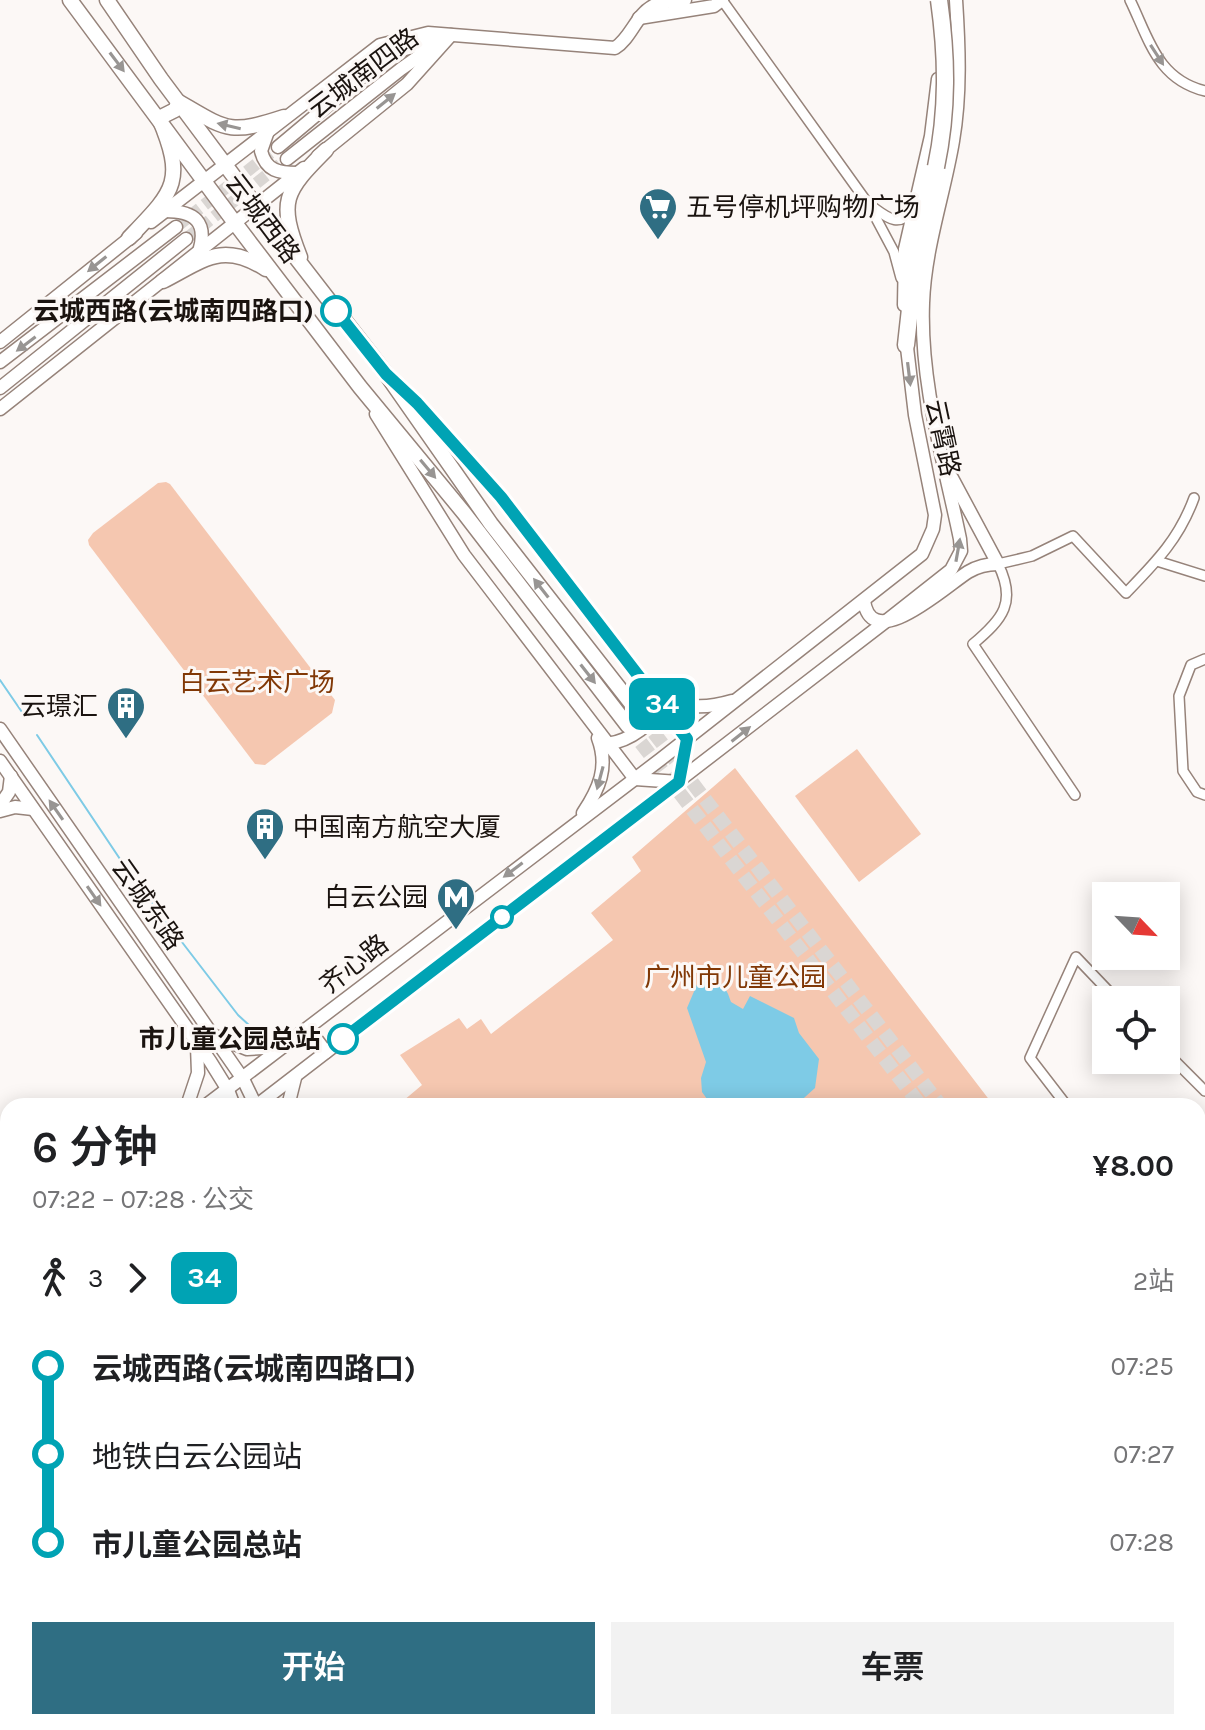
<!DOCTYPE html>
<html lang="zh">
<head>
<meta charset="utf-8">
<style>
	body { margin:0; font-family:Karla,"Noto Sans SC",sans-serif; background:#f2f2f2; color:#202124; height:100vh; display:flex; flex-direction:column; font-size:30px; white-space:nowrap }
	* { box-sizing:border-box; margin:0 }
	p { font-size:26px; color:#757577 }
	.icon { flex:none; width:44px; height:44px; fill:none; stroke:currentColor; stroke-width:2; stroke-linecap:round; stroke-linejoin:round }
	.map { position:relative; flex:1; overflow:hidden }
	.drawer { position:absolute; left:0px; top:1098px; width:1206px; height:632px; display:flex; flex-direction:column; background:#fff; border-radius:24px 24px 0 0; box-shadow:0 4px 20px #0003 }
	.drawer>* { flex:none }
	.badge { padding:0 16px; border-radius:12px; font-size:28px; line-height:52px }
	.needle { width:52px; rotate:115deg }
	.buttons { position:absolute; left:1092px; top:882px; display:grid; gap:16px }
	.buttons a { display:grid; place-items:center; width:88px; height:88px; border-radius:0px; background:#fff; box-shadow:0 4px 20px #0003; font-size:40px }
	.map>.badge { position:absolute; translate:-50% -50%; box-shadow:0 0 0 4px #fff }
	.legs { display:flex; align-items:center; gap:12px; height:88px; padding:0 32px; font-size:26px }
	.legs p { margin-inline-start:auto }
	.headline { display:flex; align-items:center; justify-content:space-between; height:136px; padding:0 32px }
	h1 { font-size:44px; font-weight:600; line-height:60px }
	.primary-button { display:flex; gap:16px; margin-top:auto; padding:16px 32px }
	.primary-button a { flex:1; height:92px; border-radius:0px; background:#2f6e83; color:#fff; font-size:32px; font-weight:600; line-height:92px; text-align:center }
	.primary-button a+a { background:#f2f2f2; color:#202124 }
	ul { padding:0 32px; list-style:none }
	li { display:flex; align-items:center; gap:28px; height:88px; font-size:30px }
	li i { display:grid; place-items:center; width:12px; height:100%; margin:0 10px; background:currentColor }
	li i::after { content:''; width:20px; height:20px; margin:-10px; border:6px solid; border-radius:50%; background:#fff }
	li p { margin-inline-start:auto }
	li:first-child i { background:linear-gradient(#0000 50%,currentColor 0) }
	li:last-child i { background:linear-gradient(currentColor 50%,#0000 0) }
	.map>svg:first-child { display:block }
	.green { fill:#f5c7b0 }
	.water { fill:#7ecbe6 }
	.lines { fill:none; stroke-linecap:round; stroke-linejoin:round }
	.stream { stroke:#7ecbe6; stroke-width:2 }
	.secondary-tunnel { stroke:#dad6d3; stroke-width:12; stroke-dasharray:12 6; stroke-linecap:butt }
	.primary-tunnel { stroke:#dad6d3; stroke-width:14; stroke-dasharray:14 7; stroke-linecap:butt }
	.street-casing { stroke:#96837a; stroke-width:12 }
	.secondary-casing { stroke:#96837a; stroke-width:15 }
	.primary-casing { stroke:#96837a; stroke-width:17 }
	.highway-casing { stroke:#96837a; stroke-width:19 }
	.street { stroke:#fff; stroke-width:9 }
	.secondary { stroke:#fff; stroke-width:12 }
	.primary { stroke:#fff; stroke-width:14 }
	.highway { stroke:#fff; stroke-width:16 }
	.highway-bridge-casing { stroke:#96837a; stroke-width:19; stroke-linecap:butt }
	.highway-bridge { stroke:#fff; stroke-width:16 }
	.oneway { fill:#989593 }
	.line-1-casing { stroke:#fff; stroke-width:18 }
	.line-1 { stroke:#00a3b4; stroke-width:12 }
	.stop-1-dot { fill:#fff; stroke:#00a3b4; stroke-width:4 }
	.labels { text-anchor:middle; stroke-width:6; stroke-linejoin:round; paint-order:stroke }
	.street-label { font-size:26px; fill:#1a130f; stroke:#fcf8f6 }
	.poi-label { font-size:26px; fill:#1a130f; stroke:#fcf8f6; text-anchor:start }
	.stop-label { font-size:26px; font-weight:bold; fill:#1a130f; stroke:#fcf8f6; text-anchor:end }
	.park-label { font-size:26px; fill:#813806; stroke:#fcf8f6 }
</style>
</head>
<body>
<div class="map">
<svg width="1205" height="1730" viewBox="0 0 1205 1730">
	<rect width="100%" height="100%" fill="#fcf8f6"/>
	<g class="green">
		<path d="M166,482L170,484L335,700L332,713L265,765L255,764L89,545L88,540L93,533L158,483Z"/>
		<path d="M857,749L921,834L859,882L795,796Z"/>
		<path d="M735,768L994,1106H397L422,1085L400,1055L459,1018L467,1029L481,1019L491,1034L613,940L591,913L641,871L632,857Z"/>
		<path d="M0,1452L8,1455V1567L0,1570Z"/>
		<path d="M135,1722H260L264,1730H140Z"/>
	</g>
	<path class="water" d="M706,976C721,981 726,986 731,1002L743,1009L750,996L794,1018L799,1033L819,1059L815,1088L795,1106H712L702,1092L701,1078L706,1062L687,1008L698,982Z"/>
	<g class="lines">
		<g class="stream">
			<path d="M0,680L26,718"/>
			<path d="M37,735L128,871"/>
			<path d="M135,881L238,1015L250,1026"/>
			<path d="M807,1722L813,1730"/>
		</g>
		<g class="secondary-tunnel">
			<path d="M176,227L278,147"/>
			<path d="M186,239L287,159"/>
		</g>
		<g class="primary-tunnel">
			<path d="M641,716L941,1106"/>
			<path d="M628,726L921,1106"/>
		</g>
		<g class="street-casing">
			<g id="street">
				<path d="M722,0L869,205L894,252L901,278"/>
				<path d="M1130,0C1149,39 1157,79 1205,91"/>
				<path d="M874,208C889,219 899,227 914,210"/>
				<path d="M1157,561L1205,576"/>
				<path d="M1205,659L1191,665L1179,696L1183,771L1197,792L1205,795"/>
				<path d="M1075,795L973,644C1003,619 1017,602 998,564L1032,556L1073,536L1126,593C1156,562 1179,539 1194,498"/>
				<path d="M1166,1052L1205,1091"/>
				<path d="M1067,1106L1030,1058L1076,957L1117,1000"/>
				<path d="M1198,1157L1205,1150"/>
				<path d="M1198,1285L1205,1295"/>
				<path d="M1198,1355L1205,1343"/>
				<path d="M332,1722L335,1730"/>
			</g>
		</g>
		<g class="secondary-casing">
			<g id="secondary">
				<path d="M639,18L714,6L722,0"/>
				<path d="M268,131L261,151C266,171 279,173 297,173"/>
				<path d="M278,147L389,54L444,37"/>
				<path d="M318,156L407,84L451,35"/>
				<path d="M287,159L401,69L435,45"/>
				<path d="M165,211C195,211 208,222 199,252"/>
				<path d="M151,222L380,45L428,33L615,48C631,38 636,15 653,6C662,1 675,1 685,0"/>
				<path d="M904,305L905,249L931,136L938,79"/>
				<path d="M0,342L136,233"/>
				<path d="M0,362L176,227"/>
				<path d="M400,387L512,510L687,739L679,782"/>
				<path d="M0,388L186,239"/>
				<path d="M0,409L304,168"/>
				<path d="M376,414L464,555L635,779L679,782"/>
				<path d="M864,601C872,655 947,585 968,572C978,566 987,564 998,564L952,478"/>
				<path d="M658,694C683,709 705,709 732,701"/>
				<path d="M0,729L243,1079L256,1106"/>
				<path d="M607,744C629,741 656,724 660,701"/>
				<path d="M0,761L210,1061L228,1090L234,1106"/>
				<path d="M0,805L9,792L11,776"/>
				<path d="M0,811L15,807L33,809"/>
				<path d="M583,813C599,789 609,767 598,738"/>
				<path d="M308,1028L326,1052"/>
				<path d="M215,1036L247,1049L282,1047"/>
				<path d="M187,1106L198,1073L197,1046"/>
				<path d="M205,1106L661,759L922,554L933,529L935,515L915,415L906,339"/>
				<path d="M256,1106L885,622L951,570L961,551L960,539C944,461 920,384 923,303C925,247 944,195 953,141C961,94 959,46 956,0"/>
				<path d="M288,1106L295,1078"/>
				<path d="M0,1258L8,1252"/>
				<path d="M0,1291L8,1284"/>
				<path d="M1198,1396L1205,1405"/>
				<path d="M1198,1506L1205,1515"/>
				<path d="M740,1722L747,1730"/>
				<path d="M768,1722L774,1730"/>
				<path d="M602,1730L613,1722"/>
				<path d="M643,1730L654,1722"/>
			</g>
		</g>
		<g class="primary-casing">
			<g id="primary">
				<path d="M70,0L235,223L360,387L464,513L628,726"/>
				<path d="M107,0L161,79L256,206L386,374L491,524L641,716"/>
				<path d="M129,238C174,191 186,182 159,118L175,110L179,102C227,130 229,135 284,117"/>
				<path d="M300,257C278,201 284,192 326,150"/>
				<path d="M163,281C204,260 222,241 266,269"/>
				<path d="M1198,1440L1205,1449"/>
				<path d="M1198,1465L1205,1474"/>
			</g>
		</g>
		<g class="highway-casing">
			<g id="highway">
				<path d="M906,345L916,255L936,167"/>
				<path d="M0,1713L10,1730"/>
			</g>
		</g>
		<use href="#street" class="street"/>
		<use href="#secondary" class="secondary"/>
		<use href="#primary" class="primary"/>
		<use href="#highway" class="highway"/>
		<g class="highway-bridge-casing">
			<path id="highway-bridge" d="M936,167C948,110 947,57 939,0"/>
		</g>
		<use href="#highway-bridge" class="highway-bridge"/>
	</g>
	<defs><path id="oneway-solid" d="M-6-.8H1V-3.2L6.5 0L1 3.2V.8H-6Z" transform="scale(2)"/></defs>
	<g class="oneway">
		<use href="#oneway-solid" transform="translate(1157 55) rotate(57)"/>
		<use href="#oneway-solid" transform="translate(117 62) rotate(53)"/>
		<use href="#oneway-solid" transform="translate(386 101) rotate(-39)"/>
		<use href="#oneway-solid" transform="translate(229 126) rotate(-167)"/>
		<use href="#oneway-solid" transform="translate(97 264) rotate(141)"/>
		<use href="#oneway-solid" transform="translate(26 344) rotate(143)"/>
		<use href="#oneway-solid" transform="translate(909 374) rotate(83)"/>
		<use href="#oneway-solid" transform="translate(428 469) rotate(50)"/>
		<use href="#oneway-solid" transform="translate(958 550) rotate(-80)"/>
		<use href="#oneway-solid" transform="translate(541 588) rotate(-128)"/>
		<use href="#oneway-solid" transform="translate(588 674) rotate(52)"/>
		<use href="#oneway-solid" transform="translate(741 734) rotate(-38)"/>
		<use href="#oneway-solid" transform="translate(600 778) rotate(105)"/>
		<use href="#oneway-solid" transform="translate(56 810) rotate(-125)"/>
		<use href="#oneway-solid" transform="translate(513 870) rotate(143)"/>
		<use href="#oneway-solid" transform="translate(94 896) rotate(55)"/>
	</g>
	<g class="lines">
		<g class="line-1-casing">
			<path id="line-1" d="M336,311L386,374L417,403L501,497L687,739L679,782L343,1039"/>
		</g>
		<use href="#line-1" class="line-1"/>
	</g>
	<defs>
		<g id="supermarket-pin" transform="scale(2)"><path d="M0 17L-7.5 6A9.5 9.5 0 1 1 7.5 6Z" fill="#2f6e83" stroke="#fcf8f6"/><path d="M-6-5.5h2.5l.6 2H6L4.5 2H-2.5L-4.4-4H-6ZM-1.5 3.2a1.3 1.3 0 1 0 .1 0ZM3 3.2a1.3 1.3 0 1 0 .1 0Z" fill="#fff"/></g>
		<g id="building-pin" transform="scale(2)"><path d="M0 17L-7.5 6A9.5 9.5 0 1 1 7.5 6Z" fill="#2f6e83" stroke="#fcf8f6"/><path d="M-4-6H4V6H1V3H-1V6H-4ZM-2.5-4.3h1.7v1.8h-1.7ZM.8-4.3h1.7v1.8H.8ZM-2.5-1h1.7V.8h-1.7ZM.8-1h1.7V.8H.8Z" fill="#fff"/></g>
		<g id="metro-pin" transform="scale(2)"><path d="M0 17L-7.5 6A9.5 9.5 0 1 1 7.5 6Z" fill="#2f6e83" stroke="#fcf8f6"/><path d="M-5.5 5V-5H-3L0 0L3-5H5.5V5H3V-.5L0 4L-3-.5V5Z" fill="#fff"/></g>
	</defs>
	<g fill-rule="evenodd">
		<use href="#supermarket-pin" x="658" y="207"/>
		<use href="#building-pin" x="126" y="706"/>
		<use href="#building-pin" x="265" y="827"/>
		<use href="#metro-pin" x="456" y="897"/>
	</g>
	<g class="stop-1-dot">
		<circle cx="336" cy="311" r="14"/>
		<circle cx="502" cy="917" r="10"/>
		<circle cx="343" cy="1039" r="14"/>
	</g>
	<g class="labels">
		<g class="street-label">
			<text transform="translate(363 73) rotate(-37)" y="9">云城南四路</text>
			<text transform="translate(263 218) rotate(53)" y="9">云城西路</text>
			<text transform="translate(943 438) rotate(78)" y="9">云霄路</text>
			<text transform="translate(148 904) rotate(55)" y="9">云城东路</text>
			<text transform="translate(354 964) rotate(-38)" y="9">齐心路</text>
		</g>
		<g class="poi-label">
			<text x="686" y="216">五号停机坪购物广场</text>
			<text x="98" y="715" text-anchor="end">云璟汇</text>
			<text x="293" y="836">中国南方航空大厦</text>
			<text x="428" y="906" text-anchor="end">白云公园</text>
		</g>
		<g class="stop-label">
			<text x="314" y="320">云城西路(云城南四路口)</text>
			<text x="321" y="1048">市儿童公园总站</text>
		</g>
		<g class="park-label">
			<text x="257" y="691">白云艺术广场</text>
			<text x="735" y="986">广州市儿童公园</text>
		</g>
	</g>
</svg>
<div class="buttons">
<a><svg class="needle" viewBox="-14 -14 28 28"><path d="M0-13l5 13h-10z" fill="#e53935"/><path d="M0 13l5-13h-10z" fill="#757577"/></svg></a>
<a><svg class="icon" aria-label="locate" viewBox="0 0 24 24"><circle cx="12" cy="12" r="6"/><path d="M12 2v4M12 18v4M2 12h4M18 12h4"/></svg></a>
</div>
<b class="badge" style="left:662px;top:704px;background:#00a3b4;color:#fff">34</b>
<section class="drawer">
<div class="headline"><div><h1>6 分钟</h1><p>07:22 – 07:28 · 公交</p></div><b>¥8.00</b></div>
<div class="legs"><svg class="icon" aria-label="walk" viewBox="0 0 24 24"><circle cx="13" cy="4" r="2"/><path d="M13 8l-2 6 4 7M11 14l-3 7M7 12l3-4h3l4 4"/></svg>3<svg class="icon" aria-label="forward" viewBox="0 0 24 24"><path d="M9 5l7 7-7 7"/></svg><b class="badge" style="background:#00a3b4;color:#fff">34</b><p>2站</p></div>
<ul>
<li><i style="color:#00a3b4"></i><b>云城西路(云城南四路口)</b><p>07:25</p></li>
<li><i style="color:#00a3b4"></i><span>地铁白云公园站</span><p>07:27</p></li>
<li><i style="color:#00a3b4"></i><b>市儿童公园总站</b><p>07:28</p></li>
</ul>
<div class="primary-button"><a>开始</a><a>车票</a></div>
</section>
</div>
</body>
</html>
